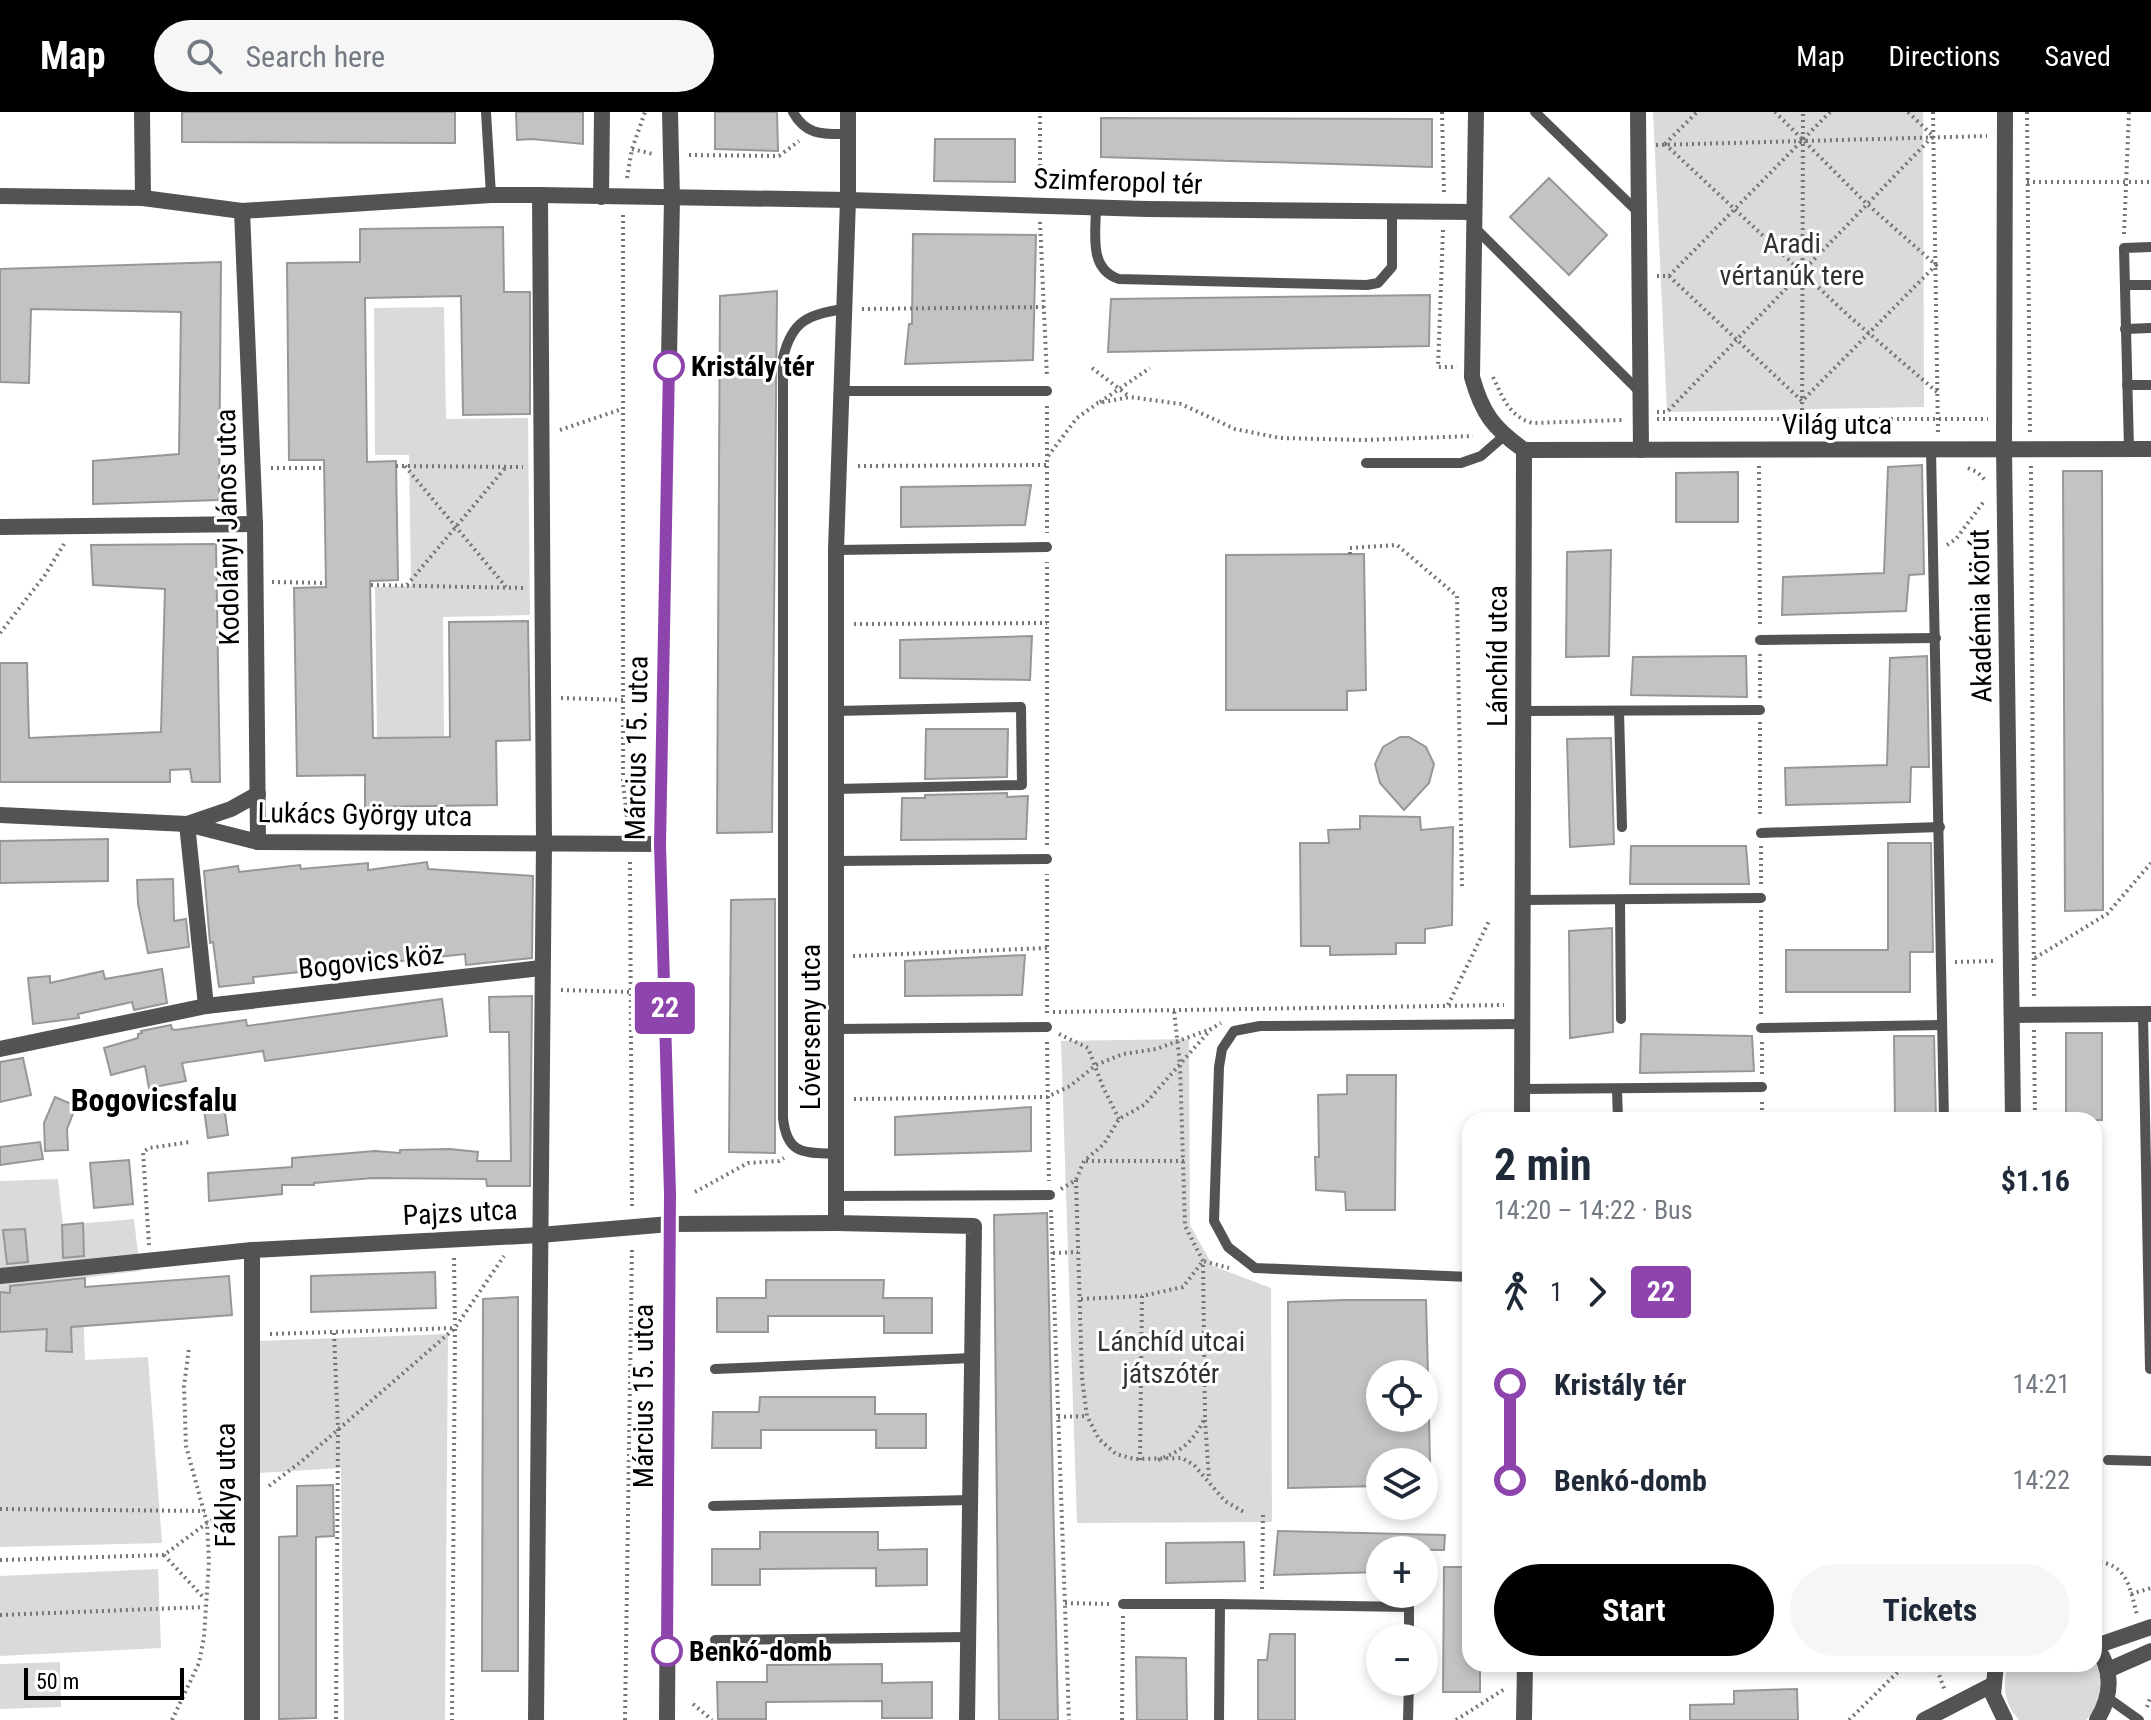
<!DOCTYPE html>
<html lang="en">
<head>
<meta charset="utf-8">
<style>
	body { margin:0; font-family:"Roboto Condensed",sans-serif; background:#f6f6f7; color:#1f2937; height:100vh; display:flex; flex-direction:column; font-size:30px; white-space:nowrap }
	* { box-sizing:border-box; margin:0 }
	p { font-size:26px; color:#747a83 }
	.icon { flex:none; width:44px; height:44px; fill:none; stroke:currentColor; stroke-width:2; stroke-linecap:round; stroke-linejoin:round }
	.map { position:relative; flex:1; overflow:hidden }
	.sheet { position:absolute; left:1462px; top:1000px; width:640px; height:560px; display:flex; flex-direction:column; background:#fff; border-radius:24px; box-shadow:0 4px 12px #0003 }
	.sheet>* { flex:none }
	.badge { padding:0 16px; border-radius:6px; font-size:28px; line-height:52px }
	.controls { position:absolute; left:1366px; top:1248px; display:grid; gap:16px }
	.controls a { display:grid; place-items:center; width:72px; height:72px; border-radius:50%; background:#fff; box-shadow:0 4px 12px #0003; font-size:40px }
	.scale { position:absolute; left:24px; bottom:20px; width:160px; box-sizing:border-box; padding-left:8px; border:4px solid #000; border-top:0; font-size:22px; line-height:28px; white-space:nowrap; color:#000; -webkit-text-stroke:6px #fff; paint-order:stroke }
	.map>.badge { position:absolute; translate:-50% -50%; box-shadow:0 0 0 4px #fff }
	.legs { display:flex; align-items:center; gap:12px; height:88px; padding:0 32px; font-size:26px }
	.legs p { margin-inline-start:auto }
	.head { display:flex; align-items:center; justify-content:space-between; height:136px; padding:0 32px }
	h1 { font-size:44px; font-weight:700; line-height:60px }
	.cta { display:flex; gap:16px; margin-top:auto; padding:16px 32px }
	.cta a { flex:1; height:92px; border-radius:48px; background:#000; color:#fff; font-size:32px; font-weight:700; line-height:92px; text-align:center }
	.cta a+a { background:#f6f6f7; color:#1f2937 }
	ul { padding:0 32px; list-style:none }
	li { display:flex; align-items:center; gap:28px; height:96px; font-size:30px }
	li i { display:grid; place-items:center; width:12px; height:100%; margin:0 10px; background:currentColor }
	li i::after { content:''; width:20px; height:20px; margin:-10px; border:6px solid; border-radius:50%; background:#fff }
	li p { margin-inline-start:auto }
	li:first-child i { background:linear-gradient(#0000 50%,currentColor 0) }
	li:last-child i { background:linear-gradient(currentColor 50%,#0000 0) }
	header { display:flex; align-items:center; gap:48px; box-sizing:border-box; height:112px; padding:0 40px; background:#000; color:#fff }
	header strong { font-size:38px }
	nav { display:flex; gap:44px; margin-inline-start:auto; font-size:28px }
	.search { width:560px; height:72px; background:#f6f6f7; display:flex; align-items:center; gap:20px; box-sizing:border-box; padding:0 28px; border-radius:44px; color:#747a83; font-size:30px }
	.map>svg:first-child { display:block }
	.green { fill:#dadada }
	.building { fill:#c3c3c3; stroke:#979797; stroke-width:2 }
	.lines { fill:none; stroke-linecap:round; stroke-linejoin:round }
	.path { stroke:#757575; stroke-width:4; stroke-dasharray:2 4; stroke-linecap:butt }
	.service { stroke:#535353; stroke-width:10 }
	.minor { stroke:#535353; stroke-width:16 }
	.tertiary { stroke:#535353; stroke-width:16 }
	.line-1-casing { stroke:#fff; stroke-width:18 }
	.line-1 { stroke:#8e44ad; stroke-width:12 }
	.stop-1-dot { fill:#fff; stroke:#8e44ad; stroke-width:4 }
	.labels { text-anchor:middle; stroke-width:6; stroke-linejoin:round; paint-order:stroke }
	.street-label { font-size:28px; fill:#000; stroke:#fff }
	.park-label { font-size:28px; fill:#313131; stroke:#fff }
	.stop-label { font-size:28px; font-weight:bold; fill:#000; stroke:#fff; text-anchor:start }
	.quarter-label { font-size:32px; font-weight:bold; fill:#000; stroke:#fff }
</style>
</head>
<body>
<header>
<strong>Map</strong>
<div class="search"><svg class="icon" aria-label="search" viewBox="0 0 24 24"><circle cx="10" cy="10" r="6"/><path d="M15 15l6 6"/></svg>Search here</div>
<nav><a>Map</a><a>Directions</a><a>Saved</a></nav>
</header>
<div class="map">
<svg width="2151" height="1608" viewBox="0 0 2151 1608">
	<rect width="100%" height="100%" fill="#fff"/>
	<g class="green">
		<path d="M1653,0H1923L1924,295L1667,300Z"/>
		<path d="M444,195L446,307L528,306L530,503L443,505L444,624L377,625L375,475L411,474L409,343H375L374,196Z"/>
		<path d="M1189,927L1190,1113L1213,1154L1271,1176L1272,1410L1077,1411L1061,929Z"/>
		<path d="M58,1067L63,1113L134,1107L140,1159L82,1166L85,1248L148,1245L162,1431L0,1435V1069Z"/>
		<path d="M448,1222L445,1608H344L341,1356L259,1361V1229Z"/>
		<path d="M158,1457L161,1536L0,1544V1464Z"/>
		<path d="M2094,1547C2105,1568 2103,1591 2086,1608H2019C2004,1591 2002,1573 2008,1552H2094Z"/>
		<path d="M60,1550L61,1595L0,1597V1552Z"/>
	</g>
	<g class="building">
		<path d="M182,0H455V31L182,30Z"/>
		<path d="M516,0H583V32L532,27L517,28Z"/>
		<path d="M715,0H777L778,39L715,37Z"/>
		<path d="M1101,6L1432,7V55L1101,45Z"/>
		<path d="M935,27H1015V70L934,69Z"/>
		<path d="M1549,66L1607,123L1569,163L1510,105Z"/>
		<path d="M503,115L504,180H530V302L463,303L461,184L365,186L367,350L396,349L398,468L370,469L373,626L450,625L449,510L528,509L530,628L496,629L497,693L365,695V663L297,664L294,476L326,475L324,348H289L287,151L360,150V117Z"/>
		<path d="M913,122L1036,123L1033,248L905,252L909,212H912Z"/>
		<path d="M221,150L219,388L93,392V349L179,342L181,200L31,197L29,271L0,270V157Z"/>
		<path d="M777,179L772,720L717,721L720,184Z"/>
		<path d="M1430,183L1429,234L1108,240L1111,187Z"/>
		<path d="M1922,353L1924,462L1909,463L1906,499L1782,503L1783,465L1884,461L1888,355Z"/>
		<path d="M2063,359H2102L2103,798L2065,799Z"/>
		<path d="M1738,360V410H1676V361Z"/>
		<path d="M1031,373L1025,413L901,415V375Z"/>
		<path d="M216,432L220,670H192L190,657L170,658V670H0V551H27L29,626L161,620L165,477L93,473L91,433Z"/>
		<path d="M1611,438L1609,544L1566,545L1567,440Z"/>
		<path d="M1364,442L1366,578L1347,579V598H1226V443Z"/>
		<path d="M1032,524L1030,568L900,566V528Z"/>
		<path d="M1746,544L1747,585L1631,583L1633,545Z"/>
		<path d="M1927,544L1929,655H1911L1910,690L1786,693L1785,656L1887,653L1890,546Z"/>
		<path d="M926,617H1008L1007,665L925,667Z"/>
		<path d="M1400,625H1409L1426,635L1434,652L1429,671L1404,698L1380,671L1375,652L1383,635Z"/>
		<path d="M1611,626L1614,732L1570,735L1567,627Z"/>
		<path d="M1007,681V685L1028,684L1026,727L901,728L902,686H925V683Z"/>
		<path d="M1360,704L1420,705L1421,718L1453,715L1452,813L1425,817V831H1396V842L1330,843V834H1301L1300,731H1329L1328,718L1360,717Z"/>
		<path d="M108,727V769L0,771V729Z"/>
		<path d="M1888,731H1931L1933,840H1910V880H1786V838H1888Z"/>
		<path d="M1631,734H1746L1749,772H1630Z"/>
		<path d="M427,750L428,757L533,764L532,846L466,853L465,842L253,865L254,871L219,875L213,830L210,831L204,759L238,754L239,760L300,753L301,757L368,751V758Z"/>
		<path d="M173,767L174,809L186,807L189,835L148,841L138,792L137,768Z"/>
		<path d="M775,787V1041L729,1040L731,788Z"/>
		<path d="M1612,816L1613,920L1570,926L1569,819Z"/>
		<path d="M1025,843L1022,883L905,884V849Z"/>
		<path d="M162,857L167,891L134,898L132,890L78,902L79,906L33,912L28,866L50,864V871L103,859L105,867Z"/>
		<path d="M532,884L530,1074H487L486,1067L373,1066L314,1071V1073H282V1082L209,1089L208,1061L292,1055V1046L375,1039L400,1041V1038L450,1037L478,1040L477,1049H511L509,920H490L489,885Z"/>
		<path d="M442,887L447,924L265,949L263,939L182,951L186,969L149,976L145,954L111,963L104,936L138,926V922L142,921L141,919L171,913L172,917L175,918L246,908L247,914Z"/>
		<rect x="2066" y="921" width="36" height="87"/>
		<path d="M1641,922L1752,924L1754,959L1640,961Z"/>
		<path d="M1894,924H1934L1936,1008H1895Z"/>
		<path d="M23,946L31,983L0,990V950Z"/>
		<path d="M1347,963H1396L1395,1098H1346L1345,1080L1316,1078L1315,1045H1319L1318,983L1347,982Z"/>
		<path d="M222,980L228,1023L208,1026L202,983Z"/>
		<path d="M55,985L76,994L67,1017L68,1038L45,1039L44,1011Z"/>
		<path d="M1031,995V1039L895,1043V1005Z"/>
		<path d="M40,1030L43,1047L0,1053V1035Z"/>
		<path d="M129,1048L133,1092L94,1096L90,1051Z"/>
		<path d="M1047,1101L1058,1608H999L994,1103Z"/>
		<path d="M83,1111L84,1144L63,1146L62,1113Z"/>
		<path d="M25,1117L28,1150L7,1152L3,1118Z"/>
		<path d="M435,1160L436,1196L311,1200V1164Z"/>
		<path d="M229,1164L232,1203L71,1215L72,1240L46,1239L47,1217L0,1220V1180L10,1181V1174L85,1166V1175Z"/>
		<path d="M766,1168H884L883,1186H932V1221H884V1204H768V1220H717V1186H766Z"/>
		<path d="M518,1185V1559H482L483,1187Z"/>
		<path d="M1344,1188H1426L1428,1262H1380V1306H1429L1430,1350H1380V1374L1288,1376V1190Z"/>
		<path d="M760,1285H875V1302H926V1336H876V1318H761V1336H712L713,1300H759Z"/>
		<path d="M333,1373L334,1424L316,1425V1606L279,1607V1425L297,1424V1374Z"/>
		<path d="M1278,1419L1445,1423L1444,1438H1380V1460L1274,1463Z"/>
		<path d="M760,1420H878V1438L927,1437V1473L876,1474V1456L760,1457V1473H712V1437H760Z"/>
		<path d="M1244,1430L1245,1469L1166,1471V1431Z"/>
		<path d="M1444,1455H1470V1552H1480V1580H1443Z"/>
		<path d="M1270,1522H1295V1608H1258V1548H1267Z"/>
		<path d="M1136,1545L1186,1546L1187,1608H1137Z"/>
		<path d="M882,1552V1571L932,1570V1606H882V1589L766,1590V1607H718L717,1570H767V1553Z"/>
		<path d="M1797,1577L1798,1608H1690V1593L1734,1592V1579Z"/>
	</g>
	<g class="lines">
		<g class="path">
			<path d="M1442,0L1444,82"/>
			<path d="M1908,0L1932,23"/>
			<path d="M1933,0L1938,322"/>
			<path d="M2027,0L2030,322"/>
			<path d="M1665,32L1850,205L1937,280"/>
			<path d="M1665,32L1697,0"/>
			<path d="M1656,33L1987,24"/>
			<path d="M632,37L653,42"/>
			<path d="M689,43L779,44L799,29"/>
			<path d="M627,66L632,37L645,0"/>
			<path d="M2027,70H2151"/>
			<path d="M1040,78V0"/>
			<path d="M623,103V671L628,714"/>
			<path d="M1040,110L1047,265"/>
			<path d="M1443,118L1438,255H1457"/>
			<path d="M2124,122L2129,0"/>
			<path d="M1657,164H1669L1830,0"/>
			<path d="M1669,164L1802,289L1936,153L1866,91L1775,0"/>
			<path d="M862,197L1044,195"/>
			<path d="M1092,256L1130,285"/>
			<path d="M1493,265C1503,286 1509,304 1532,311L1624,308"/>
			<path d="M1100,290L1150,256"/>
			<path d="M1047,294V421"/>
			<path d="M1657,300H1667L1933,24"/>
			<path d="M1657,307H1988"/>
			<path d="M560,318L622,297"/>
			<path d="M1802,322L1803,0"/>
			<path d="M1048,344L1077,306L1098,291L1130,285L1181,292L1235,317L1280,326L1363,328L1473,324"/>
			<path d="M396,354L523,355"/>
			<path d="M405,354L506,475"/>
			<path d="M858,354L1047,353"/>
			<path d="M1759,354L1760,514"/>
			<path d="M2031,354L2034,886"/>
			<path d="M271,356H324"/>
			<path d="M1968,356L1977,360L1986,369"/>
			<path d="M1947,433L1956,427L1985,388"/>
			<path d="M1350,442V436L1397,433L1457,484L1462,776"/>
			<path d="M272,470L326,471"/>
			<path d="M371,473L524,476"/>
			<path d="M407,473L506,355"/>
			<path d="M854,512L1047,511"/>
			<path d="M0,521L45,463L64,432"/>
			<path d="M1760,542V586"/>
			<path d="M561,586L623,588"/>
			<path d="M1760,610V706"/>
			<path d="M1047,733V450"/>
			<path d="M1761,734V774"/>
			<path d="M630,750L632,1098"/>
			<path d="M1761,798V902"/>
			<path d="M853,844L1047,836"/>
			<path d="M2035,846L2107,802L2151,751"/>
			<path d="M1955,850L1994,849"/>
			<path d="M561,878L631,880"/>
			<path d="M1448,893L1489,809"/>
			<path d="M1053,900L1504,893"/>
			<path d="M1047,901V762"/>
			<path d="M2034,918L2035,1008"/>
			<path d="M1059,922L1088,936L1103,975L1119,1007"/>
			<path d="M1047,930L1049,1069"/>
			<path d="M1762,930V962"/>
			<path d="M854,987L1047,985L1070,974L1096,953L1123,942L1156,937L1211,917"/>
			<path d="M1762,990V1008"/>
			<path d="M1086,1049H1184"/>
			<path d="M1076,1068L1082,1266L1087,1304L1099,1327L1116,1342L1134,1347L1182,1346L1194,1353L1225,1389L1244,1400"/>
			<path d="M1061,1077L1076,1068L1084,1049L1104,1032L1119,1007L1144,993L1211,917L1221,911"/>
			<path d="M695,1080L748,1051L779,1049L784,1046"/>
			<path d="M1051,1098L1069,1608"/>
			<path d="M149,1133L143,1040L149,1036L190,1030"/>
			<path d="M1053,1141L1078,1140"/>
			<path d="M454,1146L455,1213"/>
			<path d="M1081,1187L1142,1184"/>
			<path d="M334,1221L338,1316L336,1608"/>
			<path d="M270,1222L455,1216L452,1608"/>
			<path d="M1058,1305L1087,1304"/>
			<path d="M1205,1308L1209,1367"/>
			<path d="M1140,1348L1142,1184L1183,1175L1203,1149L1229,1156"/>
			<path d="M1158,1348C1183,1338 1192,1331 1205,1306L1203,1149L1185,1114L1180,953L1174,898"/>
			<path d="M269,1374L302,1349L455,1216L504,1144"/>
			<path d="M0,1397L205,1399"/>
			<path d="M164,1443L203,1485"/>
			<path d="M0,1448L164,1443L207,1411L235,1396"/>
			<path d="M2094,1450C2127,1450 2130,1476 2137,1503"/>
			<path d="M1262,1477L1263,1400"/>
			<path d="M2131,1482L2151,1476"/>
			<path d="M1065,1491L1111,1492"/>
			<path d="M0,1503L204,1495"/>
			<path d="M1935,1552L1945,1579"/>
			<path d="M693,1592L712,1608"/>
			<path d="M2147,1595L2151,1584"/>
			<path d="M172,1608L199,1551L204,1525L209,1449L207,1411L186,1334L184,1274L189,1236"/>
			<path d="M625,1608L632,1134"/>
			<path d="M1122,1608L1123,1504"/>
			<path d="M1456,1608L1506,1576"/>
			<path d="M1849,1608L1906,1552"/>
		</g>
		<g class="service">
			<path d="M486,0L491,83"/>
			<path d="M793,0C806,24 824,22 848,22"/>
			<path d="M1535,0L1638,100"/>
			<path d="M1096,94C1096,121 1088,157 1119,167L1367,173L1378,171L1392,155V99"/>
			<path d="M1474,115L1640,280"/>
			<path d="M2125,173H2151"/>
			<path d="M2125,217L2151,216"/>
			<path d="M2127,273H2151"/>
			<path d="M842,279H1047"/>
			<path d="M1931,337L1944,1008"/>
			<path d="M2129,337L2124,136L2151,135"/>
			<path d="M1366,351H1461L1481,344L1504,324"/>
			<path d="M836,438L1047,435"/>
			<path d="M1760,528L1936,526"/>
			<path d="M835,599L1021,595L1022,673L835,677"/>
			<path d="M1523,599L1760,598"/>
			<path d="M1619,599L1622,715"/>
			<path d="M1761,721L1940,715"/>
			<path d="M836,749L1047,747"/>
			<path d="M1522,788L1761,786"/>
			<path d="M1620,788L1621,907"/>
			<path d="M2143,902L2150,1257"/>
			<path d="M1761,916L1941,913"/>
			<path d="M837,917L1047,915"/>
			<path d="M1522,977L1762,975"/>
			<path d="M1617,977L1618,1008"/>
			<path d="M837,1042C805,1040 787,1044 783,1006V246C792,208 808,203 843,197"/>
			<path d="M836,1084L1050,1083"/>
			<path d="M1470,1165L1255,1156L1228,1135L1214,1109L1219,955L1222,937L1234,919L1260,914L1521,912"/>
			<path d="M715,1257L972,1246"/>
			<path d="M2108,1348L2151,1349"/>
			<path d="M713,1394L970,1388"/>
			<path d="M1123,1492H1220"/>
			<path d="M715,1528L966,1525"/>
			<path d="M2108,1586L2139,1608"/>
			<path d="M1219,1608L1220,1492L1409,1495V1526"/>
			<path d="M1408,1608L1409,1570"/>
		</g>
		<g class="minor">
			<path d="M142,0L143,86"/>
			<path d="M848,0V88L836,438V1111L974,1114L967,1608"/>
			<path d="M1476,0L1472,265C1482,301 1493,316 1524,338"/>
			<path d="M1638,0L1641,338"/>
			<path d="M0,84L143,86L242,99L491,83H540L848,88L1147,97L1474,100"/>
			<path d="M601,85L602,0"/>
			<path d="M242,99L255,412L258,730"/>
			<path d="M1524,338L2151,337"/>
			<path d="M0,415L255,412"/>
			<path d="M0,703L187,712L258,730L660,732"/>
			<path d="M206,894L187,712L231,697L258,682"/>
			<path d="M2012,903L2151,902"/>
			<path d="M0,937L206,894L541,856"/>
			<path d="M1522,1008L1524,338"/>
			<path d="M0,1164L252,1138L540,1123L670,1112L836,1111"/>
			<path d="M252,1608V1138"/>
			<path d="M536,1608L544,731L540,83"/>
			<path d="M1524,1608L1525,1552"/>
		</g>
		<g class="tertiary">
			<path d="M2005,0L2004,337L2013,1008"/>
			<path d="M2094,1532C2113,1556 2113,1582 2097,1608"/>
			<path d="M2096,1534L2151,1515"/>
			<path d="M1996,1552L1993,1583L2005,1608"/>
			<path d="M2108,1558L2151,1539"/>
			<path d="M667,1608L670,1082L660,732L672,86L670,0"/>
			<path d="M1924,1608L1992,1573"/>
		</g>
	</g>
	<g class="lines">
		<g class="line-1-casing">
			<path id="line-1" d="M667,1539L670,1082L660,732L669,254"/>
		</g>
		<use href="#line-1" class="line-1"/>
	</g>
	<g class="stop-1-dot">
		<circle cx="669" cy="254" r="14"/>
		<circle cx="667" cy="1539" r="14"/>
	</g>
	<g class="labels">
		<g class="street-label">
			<text transform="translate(1118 69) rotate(2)" y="10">Szimferopol tér</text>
			<text x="1837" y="322">Világ utca</text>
			<text transform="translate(227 415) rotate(-91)" y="10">Kodolányi János utca</text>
			<text transform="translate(1980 504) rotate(-91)" y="10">Akadémia körút</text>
			<text transform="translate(1497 544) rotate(-90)" y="10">Lánchíd utca</text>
			<text transform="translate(636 636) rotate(-89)" y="10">Március 15. utca</text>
			<text transform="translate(365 702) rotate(1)" y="10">Lukács György utca</text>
			<text transform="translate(371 849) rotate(-6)" y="10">Bogovics köz</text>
			<text transform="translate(810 915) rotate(-90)" y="10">Lóverseny utca</text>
			<text transform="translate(460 1100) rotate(-3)" y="10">Pajzs utca</text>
			<text transform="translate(643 1284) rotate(-90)" y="10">Március 15. utca</text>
			<text transform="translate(225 1373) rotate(-90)" y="10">Fáklya utca</text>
		</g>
		<g class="park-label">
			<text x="1792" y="141">Aradi<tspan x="1792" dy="32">vértanúk tere</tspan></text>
			<text x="1171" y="1239">Lánchíd utcai<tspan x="1171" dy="32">játszótér</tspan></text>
		</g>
		<g class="stop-label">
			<text x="691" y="264">Kristály tér</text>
			<text x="689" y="1549">Benkó-domb</text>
		</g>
		<g class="quarter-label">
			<text x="154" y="999">Bogovicsfalu</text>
		</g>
	</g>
</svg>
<div class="controls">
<a><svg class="icon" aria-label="locate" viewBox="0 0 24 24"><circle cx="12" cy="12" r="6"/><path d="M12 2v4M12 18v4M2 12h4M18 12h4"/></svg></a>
<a><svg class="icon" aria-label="layers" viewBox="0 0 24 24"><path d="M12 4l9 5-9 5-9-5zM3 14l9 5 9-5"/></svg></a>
<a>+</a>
<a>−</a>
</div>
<div class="scale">50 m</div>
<b class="badge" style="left:665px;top:896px;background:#8e44ad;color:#fff">22</b>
<section class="sheet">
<div class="head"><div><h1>2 min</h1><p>14:20 – 14:22 · Bus</p></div><b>$1.16</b></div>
<div class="legs"><svg class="icon" aria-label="walk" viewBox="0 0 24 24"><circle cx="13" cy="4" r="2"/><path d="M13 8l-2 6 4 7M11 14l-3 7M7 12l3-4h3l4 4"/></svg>1<svg class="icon" aria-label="forward" viewBox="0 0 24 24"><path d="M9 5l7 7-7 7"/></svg><b class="badge" style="background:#8e44ad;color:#fff">22</b></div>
<ul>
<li><i style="color:#8e44ad"></i><b>Kristály tér</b><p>14:21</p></li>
<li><i style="color:#8e44ad"></i><b>Benkó-domb</b><p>14:22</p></li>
</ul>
<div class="cta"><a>Start</a><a>Tickets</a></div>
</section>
</div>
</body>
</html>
